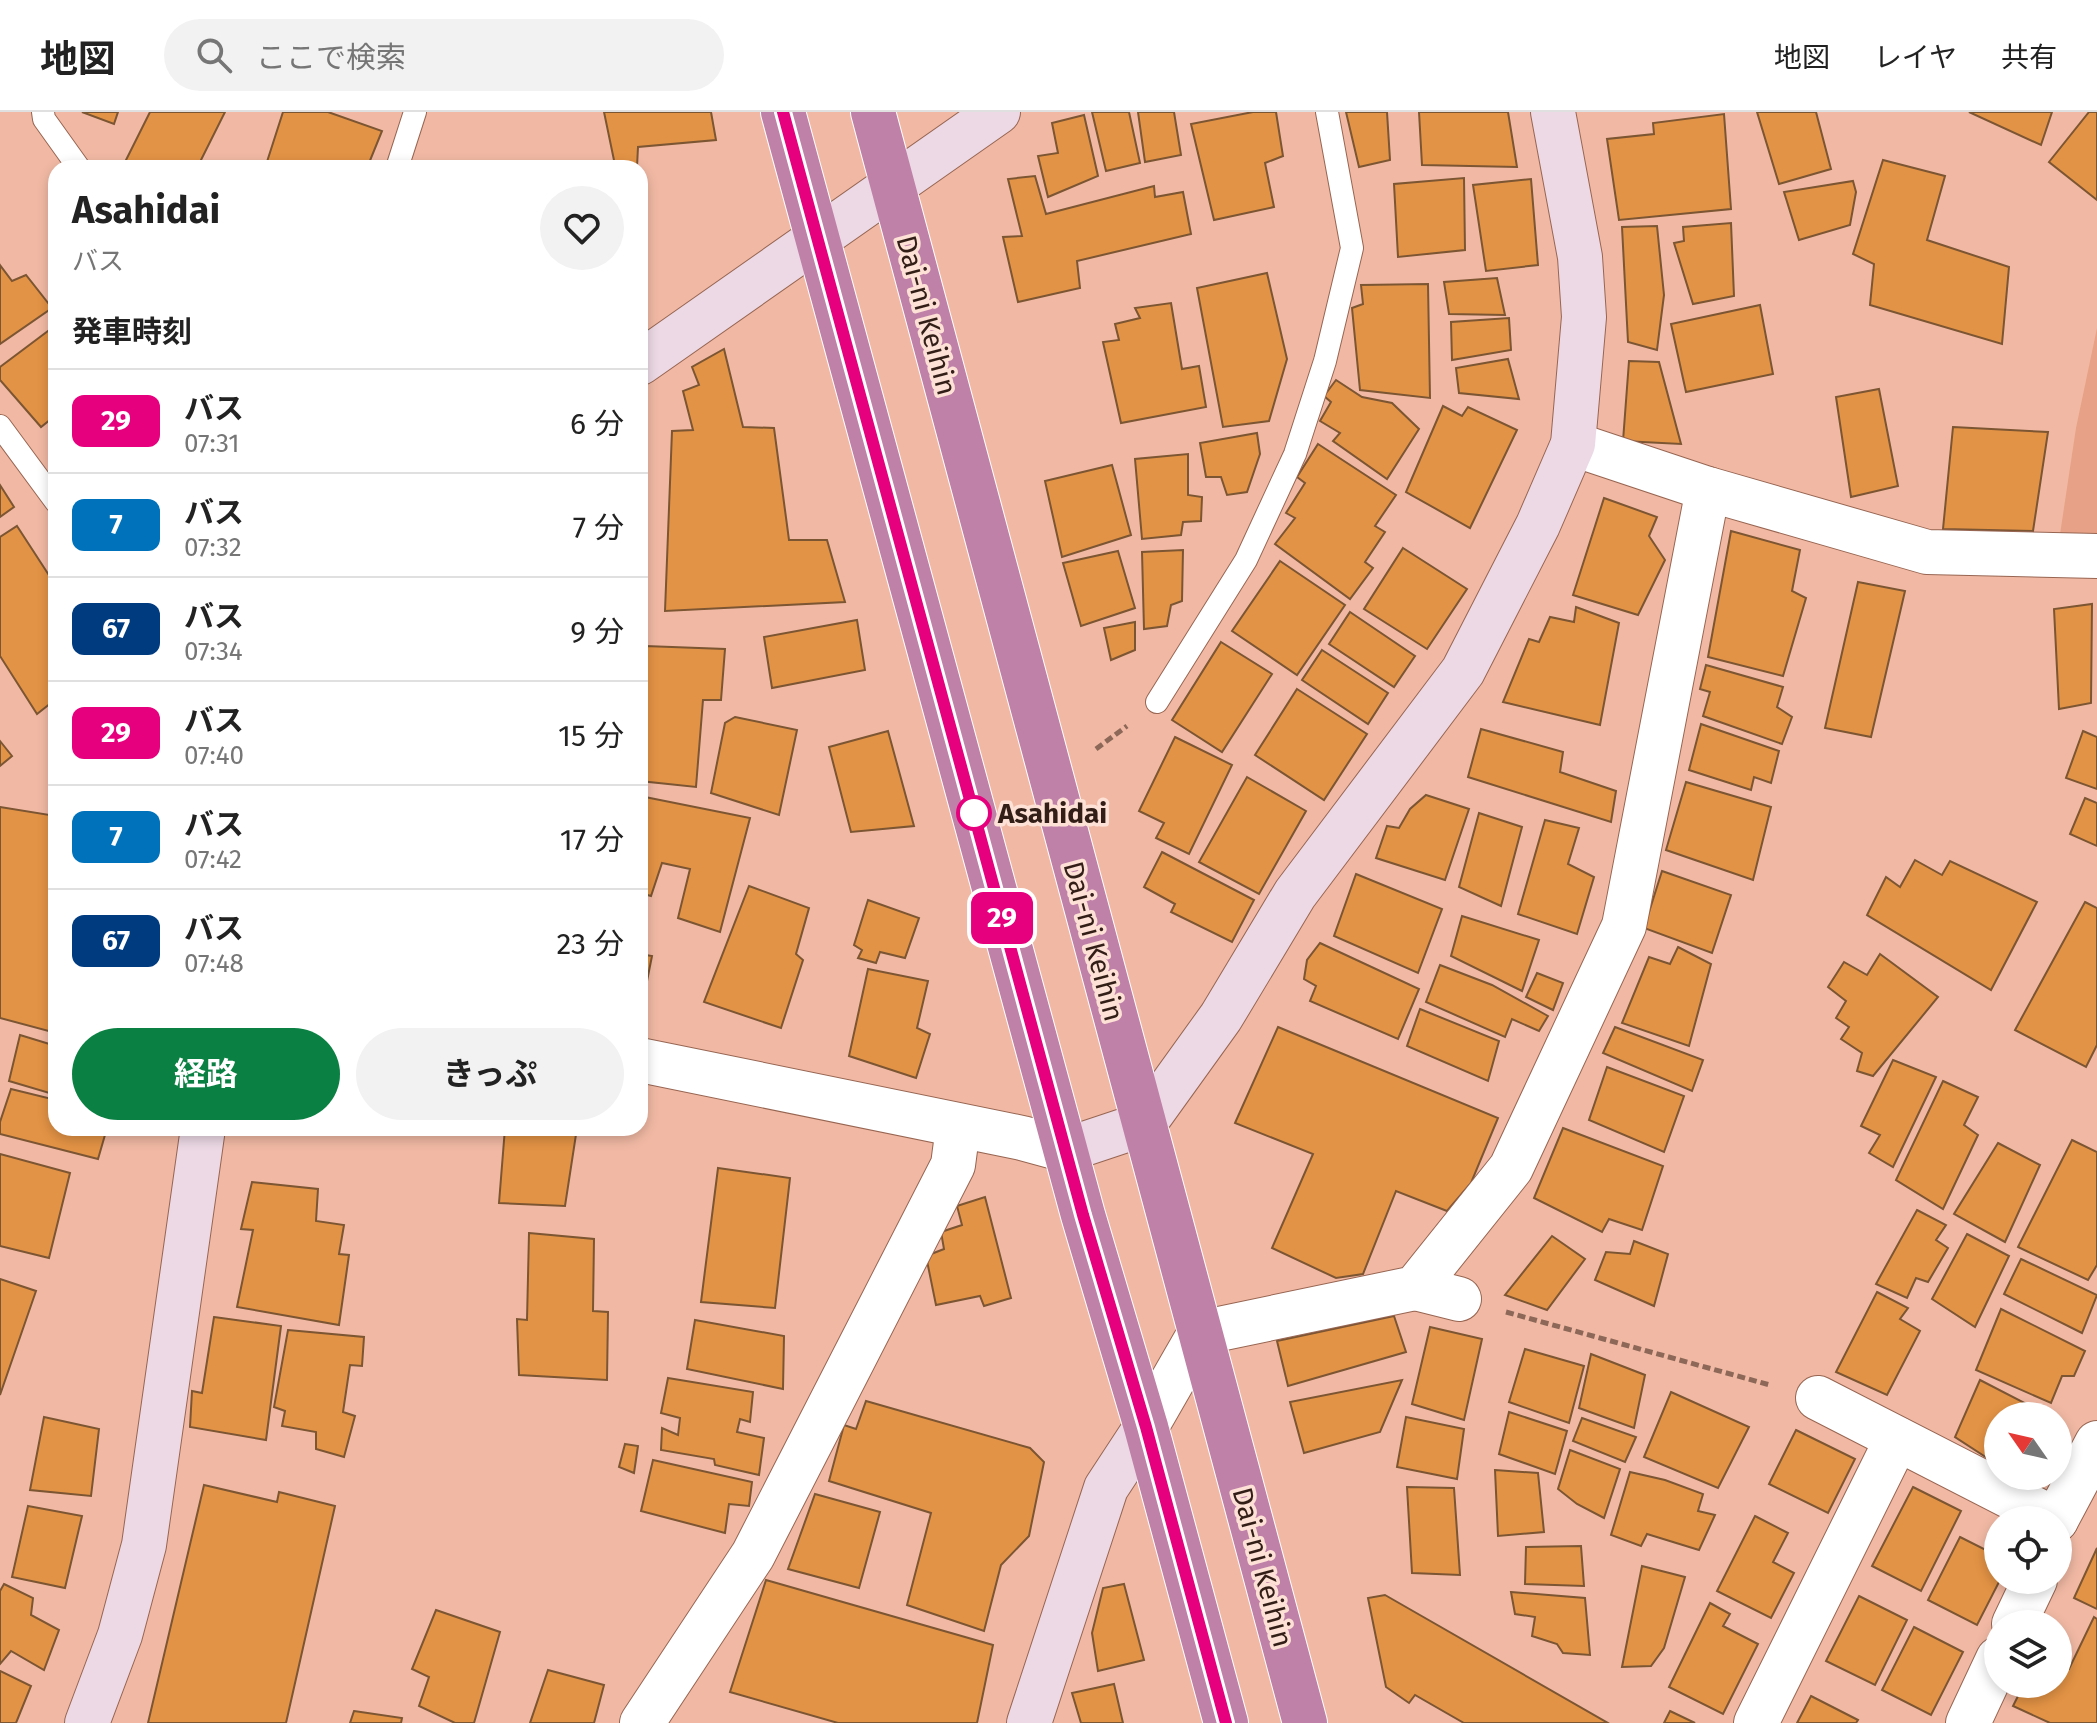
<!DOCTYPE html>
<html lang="ja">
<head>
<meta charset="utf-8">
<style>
	body { margin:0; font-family:"Fira Sans","Noto Sans JP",sans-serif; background:#f2f2f2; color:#222; height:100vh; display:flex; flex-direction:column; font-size:30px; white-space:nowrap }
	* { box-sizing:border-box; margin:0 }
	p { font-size:26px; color:#767676 }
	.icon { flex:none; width:44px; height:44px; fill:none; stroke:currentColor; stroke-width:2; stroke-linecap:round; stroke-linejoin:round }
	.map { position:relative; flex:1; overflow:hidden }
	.drawer { position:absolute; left:48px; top:48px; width:600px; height:976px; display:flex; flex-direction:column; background:#fff; border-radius:24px; box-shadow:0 4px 12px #0003 }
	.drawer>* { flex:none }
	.badge { padding:0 16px; border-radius:12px; font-size:28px; line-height:52px }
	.needle { width:52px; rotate:304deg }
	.fabs { position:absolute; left:1984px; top:1290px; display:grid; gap:16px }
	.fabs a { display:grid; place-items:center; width:88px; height:88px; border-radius:50%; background:#fff; box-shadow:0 4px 12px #0003; font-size:40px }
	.map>.badge { position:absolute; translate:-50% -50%; box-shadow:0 0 0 4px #fff }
	h2 { padding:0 24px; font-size:30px; line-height:72px }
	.round { display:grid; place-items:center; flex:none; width:84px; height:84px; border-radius:42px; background:#f2f2f2 }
	.overview { display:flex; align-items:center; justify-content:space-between; height:136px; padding:0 24px }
	h1 { font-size:38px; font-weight:700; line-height:60px }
	.button { display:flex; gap:16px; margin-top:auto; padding:16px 24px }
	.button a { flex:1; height:92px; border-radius:48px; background:#0b8043; color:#fff; font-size:32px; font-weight:700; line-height:92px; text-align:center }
	.button a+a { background:#f2f2f2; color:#222 }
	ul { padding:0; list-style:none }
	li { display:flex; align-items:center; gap:24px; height:104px; padding:0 24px; border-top:2px solid #e0e0e0 }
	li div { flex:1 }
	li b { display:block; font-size:30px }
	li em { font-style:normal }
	li .badge { min-width:88px; font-weight:700; text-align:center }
	header { display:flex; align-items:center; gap:48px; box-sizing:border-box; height:112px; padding:0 40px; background:#fff; border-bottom:2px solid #e0e0e0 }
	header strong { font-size:38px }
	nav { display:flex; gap:44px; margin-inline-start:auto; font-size:28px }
	.search { width:560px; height:72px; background:#f2f2f2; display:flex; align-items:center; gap:20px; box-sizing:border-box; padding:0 28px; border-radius:44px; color:#767676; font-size:30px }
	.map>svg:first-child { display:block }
	.park { fill:#e7a186 }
	.building { fill:#e39345; stroke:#7c5533; stroke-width:2 }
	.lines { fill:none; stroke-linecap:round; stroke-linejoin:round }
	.lane-casing { stroke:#976552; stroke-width:24 }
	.street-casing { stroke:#976552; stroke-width:46 }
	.secondary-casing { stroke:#976552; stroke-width:46 }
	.highway-casing { stroke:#fff; stroke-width:46 }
	.path { stroke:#8d6859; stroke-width:5; stroke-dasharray:8 4; stroke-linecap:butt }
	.lane { stroke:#fff; stroke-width:22 }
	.street { stroke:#fff; stroke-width:44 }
	.secondary { stroke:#ecd9e5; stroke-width:44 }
	.highway { stroke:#bf81a8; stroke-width:44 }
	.line-casing { stroke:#fff; stroke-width:18 }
	.line { stroke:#e6007e; stroke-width:12 }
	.stop-dot { fill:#fff; stroke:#e6007e; stroke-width:4 }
	.labels { text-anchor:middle; stroke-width:7; stroke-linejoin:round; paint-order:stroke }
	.street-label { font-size:28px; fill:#321e16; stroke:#fee1d6 }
	.stop-label { font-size:28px; font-weight:bold; fill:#321e16; stroke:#fee1d6; text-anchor:start }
</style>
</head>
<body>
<header>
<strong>地図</strong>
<div class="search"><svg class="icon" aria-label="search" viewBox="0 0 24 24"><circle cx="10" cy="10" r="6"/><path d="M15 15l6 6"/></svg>ここで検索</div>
<nav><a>地図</a><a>レイヤ</a><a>共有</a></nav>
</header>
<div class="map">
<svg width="2097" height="1611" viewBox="0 0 2097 1611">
	<rect width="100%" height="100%" fill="#f1b9a4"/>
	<path class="park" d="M2097,216V429H2059L2076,316Z"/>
	<g class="building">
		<path d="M82,0H118L114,12Z"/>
		<path d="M150,0H225L197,56H122Z"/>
		<path d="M283,0H328L382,19L367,56H265Z"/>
		<path d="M604,0H711L716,28L638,35L637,55L615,53Z"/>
		<path d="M1092,0H1129L1140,51L1106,59Z"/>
		<path d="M1138,0H1174L1181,43L1145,50Z"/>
		<path d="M1253,0H1276L1283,44L1265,51L1274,95L1214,108L1191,12Z"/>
		<path d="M1346,0H1387L1390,48L1359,55Z"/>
		<path d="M1419,0H1508L1517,55L1422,53Z"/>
		<path d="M1757,0H1816L1831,57L1779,72Z"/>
		<path d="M1969,0H2052L2041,33Z"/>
		<path d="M2089,0H2097V88L2049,50Z"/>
		<path d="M1724,2L1731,97L1619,108L1607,27L1654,22L1653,11Z"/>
		<path d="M1084,3L1098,64L1048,85L1038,44L1058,41L1052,11Z"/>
		<path d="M1883,48L1945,64L1927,128L2009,155L2002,232L1870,193L1874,152L1853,142Z"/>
		<path d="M1035,64L1046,102L1154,74L1155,85L1183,80L1191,122L1077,149L1080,176L1018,190L1003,125L1022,124L1008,67Z"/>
		<path d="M1464,66L1465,138L1398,145L1394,72Z"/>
		<path d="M1531,67L1538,153L1486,159L1473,73Z"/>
		<path d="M1853,69L1856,80L1850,113L1799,128L1784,80Z"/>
		<path d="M1731,111L1734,184L1693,192L1674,131L1684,129L1683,115Z"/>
		<path d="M1657,114L1664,183L1657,238L1628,230L1622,115Z"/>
		<path d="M0,153L12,169L26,163L52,196L0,232Z"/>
		<path d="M1267,161L1287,247L1269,309L1223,315L1197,176Z"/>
		<path d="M1497,166L1505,203L1449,202L1444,170Z"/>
		<path d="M1428,172L1430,286L1360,278L1352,196L1363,192L1361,173Z"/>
		<path d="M1171,191L1182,257L1199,254L1206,295L1121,311L1103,230L1119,228L1115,212L1140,206L1135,196Z"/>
		<path d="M1760,193L1773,262L1686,280L1671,212Z"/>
		<path d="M1509,206L1511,238L1452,248L1451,210Z"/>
		<path d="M56,213V303L41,315L0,268V255Z"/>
		<path d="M724,237L743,315L774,316L789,428H827L845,490L665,499L672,319L693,318L683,279L699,273L692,255Z"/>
		<path d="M1508,247L1519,287L1459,281L1456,256Z"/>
		<path d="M1629,249L1659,250L1681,332L1623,329Z"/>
		<path d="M1336,268L1362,285L1392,291L1419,317L1387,367L1333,329L1340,321L1320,309L1331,290L1324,284Z"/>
		<path d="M1879,277L1898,374L1851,385L1836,285Z"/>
		<path d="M1443,294L1462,304L1468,295L1517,318L1470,416L1406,380Z"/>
		<path d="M1953,315L2048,320L2033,419L1943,417Z"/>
		<path d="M1257,321L1260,342L1247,380L1227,383L1221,365H1206L1200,331Z"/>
		<path d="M1318,332L1396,383L1375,414L1385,420L1365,450L1373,456L1350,487L1275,432L1295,406L1286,401L1305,371L1297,365Z"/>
		<path d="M1188,342V383L1202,385L1201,409L1183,410L1181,423L1142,427L1135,347Z"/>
		<path d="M1112,353L1131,423L1062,445L1045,369Z"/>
		<path d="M0,373L14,395L0,405Z"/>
		<path d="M1604,386L1657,405L1649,424L1665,448L1638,503L1573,483Z"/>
		<path d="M17,414L56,474V587L37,602L0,544V425Z"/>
		<path d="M1731,419L1800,438L1792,479L1806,486L1783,564L1708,545Z"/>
		<path d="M1403,436L1467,477L1427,537L1364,497Z"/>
		<path d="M1183,438L1182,489L1171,493L1167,514L1144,517L1142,440Z"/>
		<path d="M1118,439L1135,496L1081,514L1063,451Z"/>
		<path d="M1280,449L1345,493L1297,563L1232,519Z"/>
		<path d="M1858,470L1905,479L1871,625L1825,616Z"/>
		<path d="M2092,492L2091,591L2059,597L2054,497Z"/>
		<path d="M1576,495L1619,511L1600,613L1503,590L1529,527L1539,530L1550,505L1574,510Z"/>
		<path d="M1350,500L1415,544L1394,575L1329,532Z"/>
		<path d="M857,508L865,558L772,576L764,525Z"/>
		<path d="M1135,510V538L1111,548L1104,516Z"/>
		<path d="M1221,530L1272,562L1222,640L1172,608Z"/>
		<path d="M645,534L725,537L721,588H703L696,675L640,669V594Z"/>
		<path d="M1322,538L1388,581L1368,612L1302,568Z"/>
		<path d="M1706,553L1783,575L1777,595L1792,605L1782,632L1703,604L1710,580L1700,577Z"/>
		<path d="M1297,577L1367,622L1324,688L1255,643Z"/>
		<path d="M735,605L797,618L779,703L711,681L725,611Z"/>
		<path d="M1701,612L1779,639L1771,671L1754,665L1751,678L1689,658Z"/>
		<path d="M1481,617L1563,640L1560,660L1616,679L1611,710L1468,665Z"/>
		<path d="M888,619L914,714L851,720L829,635Z"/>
		<path d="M2083,619L2097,625V677L2066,666Z"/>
		<path d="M1175,625L1232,653L1189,742L1156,726L1164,711L1139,699Z"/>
		<path d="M0,629L12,644L0,654Z"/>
		<path d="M1247,665L1306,699L1259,782L1199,750Z"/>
		<path d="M1686,670L1771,695L1753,768L1666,738Z"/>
		<path d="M1426,683L1469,697L1445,768L1376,746L1387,714L1399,716L1410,697Z"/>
		<path d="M640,684L750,706L720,820L678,806L690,757L662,751L651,784L640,781Z"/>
		<path d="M2085,686L2097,691V734L2070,722Z"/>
		<path d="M0,695L56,704V921L0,906Z"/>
		<path d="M1479,701L1522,715L1501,794L1459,775Z"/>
		<path d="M1545,708L1579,716L1568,752L1594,765L1577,822L1518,802Z"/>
		<path d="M1162,740L1254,788L1232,830L1171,800L1175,792L1144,775Z"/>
		<path d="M1915,748L1942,763L1950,749L2037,790L1991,878L1867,803L1886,765L1900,775Z"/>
		<path d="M1662,759L1731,783L1712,841L1644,816Z"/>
		<path d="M1356,762L1442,797L1418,861L1334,824Z"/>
		<path d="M749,774L809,796L796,842L803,848L781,916L704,890Z"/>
		<path d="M868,788L919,806L905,846L880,840L876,851L858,846L862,838L854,833Z"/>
		<path d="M2085,790L2097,796V933L2086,955L2015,918Z"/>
		<path d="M1462,804L1539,828L1522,879L1451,844Z"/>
		<path d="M1320,831L1419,877L1398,927L1310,889L1316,874L1304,867L1307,848Z"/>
		<path d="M1678,835L1711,852L1689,934L1622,911L1649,845L1670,852Z"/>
		<path d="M640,842L652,844L640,904Z"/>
		<path d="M1880,842L1938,885L1873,964L1857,959L1862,941L1841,927L1849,915L1836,906L1846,889L1828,875L1844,850L1867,863Z"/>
		<path d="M1440,853L1492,873L1548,904L1539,919L1512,907L1505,925L1426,890Z"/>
		<path d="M868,857L928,869L917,916L930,922L916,966L849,944Z"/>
		<path d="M1537,861L1563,871L1553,898L1526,885Z"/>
		<path d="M1420,897L1499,929L1488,969L1407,934Z"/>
		<path d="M1278,915L1498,1006L1471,1071L1447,1099L1396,1079L1363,1162L1336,1166L1272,1136L1313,1042L1235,1011Z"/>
		<path d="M1615,915L1703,948L1692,979L1603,941Z"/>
		<path d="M20,923L56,934V983L9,969Z"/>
		<path d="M1893,948L1936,965L1893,1055L1869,1041L1880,1023L1861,1014Z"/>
		<path d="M1607,955L1684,984L1664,1040L1589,1008Z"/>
		<path d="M1943,969L1978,985L1964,1013L1978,1023L1943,1097L1896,1068Z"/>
		<path d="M11,977L56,988V1016H107L98,1047L0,1022V1010Z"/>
		<path d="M505,1016H577L565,1094L499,1091Z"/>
		<path d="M1563,1016L1663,1054L1642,1118L1609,1107L1602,1120L1534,1086Z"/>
		<path d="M2072,1028L2097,1040V1153L2088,1168L2018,1135Z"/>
		<path d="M1998,1031L2040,1053L2005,1130L1954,1102Z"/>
		<path d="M0,1042L70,1061L49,1146L0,1134Z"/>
		<path d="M718,1056L790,1066L775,1196L701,1190Z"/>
		<path d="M252,1070L318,1077L316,1109L344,1113L339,1142L349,1143L339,1213L237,1195L253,1118L241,1117Z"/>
		<path d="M985,1085L1011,1186L984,1194L980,1184L936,1193L926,1144L944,1137L941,1120L962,1113L957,1094Z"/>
		<path d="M1917,1098L1946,1113L1936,1128L1948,1136L1928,1170L1916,1166L1907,1186L1876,1172Z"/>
		<path d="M529,1121L594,1127L593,1199L608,1200L607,1268L519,1263L517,1207L527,1208Z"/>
		<path d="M1967,1122L2009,1144L1975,1215L1932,1187Z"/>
		<path d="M1552,1124L1585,1147L1547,1198L1505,1183Z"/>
		<path d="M1634,1129L1668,1142L1654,1194L1595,1168L1606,1140L1630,1142Z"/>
		<path d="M2021,1147L2097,1183L2082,1221L2004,1182Z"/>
		<path d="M0,1167L36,1179L0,1283Z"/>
		<path d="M1877,1180L1908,1196L1900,1207L1920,1219L1887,1283L1836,1260Z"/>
		<path d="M2001,1197L2085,1239L2074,1264H2062L2051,1291L1976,1258Z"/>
		<path d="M1394,1204L1406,1240L1288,1274L1277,1229Z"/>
		<path d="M214,1205L281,1214L266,1328L190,1315L192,1279L202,1281Z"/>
		<path d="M695,1208L784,1224L783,1277L687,1257Z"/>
		<path d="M1430,1215L1482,1227L1464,1308L1412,1292Z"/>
		<path d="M288,1218L364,1225L362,1254L350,1253L343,1300L355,1304L344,1345L316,1337V1320L282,1314L285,1299L274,1295Z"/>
		<path d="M1525,1237L1584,1254L1569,1311L1509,1290Z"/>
		<path d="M1591,1242L1645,1263L1634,1316L1579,1296Z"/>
		<path d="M668,1266L753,1280L750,1310L740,1307L737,1320L764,1326L759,1363L715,1353L714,1347L661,1338L662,1316L678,1323L680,1306L661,1301Z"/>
		<path d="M1402,1268L1380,1320L1304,1341L1290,1290Z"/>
		<path d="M1980,1268L2050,1304H1998V1353L1955,1325Z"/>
		<path d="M1671,1280L1749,1315L1718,1376L1644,1345Z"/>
		<path d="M866,1289L1030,1336L1044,1350L1029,1424L1001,1453L984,1519L907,1493L931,1401L829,1369L844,1313L856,1317Z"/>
		<path d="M1509,1300L1567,1319L1555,1362L1499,1342Z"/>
		<path d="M44,1305L99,1317L91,1384L30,1378Z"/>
		<path d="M1406,1305L1464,1317L1457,1367L1397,1355Z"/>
		<path d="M1582,1306L1636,1325L1625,1350L1573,1329Z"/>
		<path d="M1796,1318L1855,1347L1828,1401L1769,1372Z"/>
		<path d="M625,1332L638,1334L634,1361L619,1355Z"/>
		<path d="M1570,1338L1620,1357L1604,1406L1577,1392L1558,1377Z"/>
		<path d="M653,1348L752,1370L749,1394L729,1392L725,1421L641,1399Z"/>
		<path d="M1495,1358L1538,1361L1544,1420L1498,1424Z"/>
		<path d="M1630,1360L1665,1368L1703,1382L1698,1399L1715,1403L1699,1438L1647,1422L1641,1434L1611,1423Z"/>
		<path d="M204,1373L277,1390L279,1380L335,1394L286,1611H148Z"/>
		<path d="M1407,1375L1454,1376L1460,1463L1412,1461Z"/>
		<path d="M1913,1375L1961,1399L1921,1479L1872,1454Z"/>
		<path d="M815,1382L880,1400L859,1476L788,1457Z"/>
		<path d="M28,1394L82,1404L65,1476L12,1465Z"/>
		<path d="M1755,1404L1788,1421L1773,1450L1794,1461L1771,1506L1717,1479Z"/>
		<path d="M1960,1425L1998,1444V1468H2000L1977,1513L1928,1488Z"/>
		<path d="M1581,1434L1584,1474L1525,1472L1526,1435Z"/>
		<path d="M2097,1436V1497L2074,1486Z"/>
		<path d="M1642,1454L1685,1465L1664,1536L1651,1554L1622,1555Z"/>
		<path d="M766,1468L993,1533L977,1611H838L730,1580Z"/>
		<path d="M4,1472L33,1486L31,1503L59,1518L44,1558L11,1539L0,1552V1479Z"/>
		<path d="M1124,1472L1144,1548L1098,1559L1092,1521L1103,1476Z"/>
		<path d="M1511,1480L1585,1486L1590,1543L1563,1541L1557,1532L1532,1524L1535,1505L1515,1502Z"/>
		<path d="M1385,1483L1608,1611H1464L1415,1583L1409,1591L1386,1575L1368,1486Z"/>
		<path d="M1859,1484L1907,1508L1875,1573L1826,1549Z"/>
		<path d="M1710,1491L1730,1502L1723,1514L1758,1532L1723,1602L1669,1575Z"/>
		<path d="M436,1498L500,1520L474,1611H455L419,1594L429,1565L412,1557Z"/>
		<path d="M2094,1505L2097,1507V1611H2050L2013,1594L2024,1572H2058V1552L2069,1557Z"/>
		<path d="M1914,1515L1963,1540L1931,1603L1882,1578Z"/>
		<path d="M548,1558L604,1573L594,1611H530Z"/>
		<path d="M0,1559L31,1574L16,1611H0Z"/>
		<path d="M1114,1572L1123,1611H1081L1072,1581Z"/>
		<path d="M1811,1584L1858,1608L1856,1611H1797Z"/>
		<path d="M354,1599L402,1606L401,1611H350Z"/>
		<path d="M1670,1599L1695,1611H1664Z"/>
	</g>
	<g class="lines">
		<g class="lane-casing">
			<g id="lane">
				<path d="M43,0L44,7L79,56"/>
				<path d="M397,56L415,0"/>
				<path d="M0,314L56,390"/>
				<path d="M1157,590L1246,448L1295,342L1325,249L1352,136L1327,0"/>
			</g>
		</g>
		<g class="street-casing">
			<g id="street">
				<path d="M1573,332L1708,377L1927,440L2097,444"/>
				<path d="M640,948L1022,1026L1066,1038"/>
				<path d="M1415,1176L1459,1187"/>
				<path d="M1818,1286L2056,1408"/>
				<path d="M1146,1315L1200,1221L1415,1176L1511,1056L1624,814L1708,377"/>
				<path d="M2056,1408L2097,1331"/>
				<path d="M2014,1512L2035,1468"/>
				<path d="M642,1611L753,1443L953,1053L958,1015"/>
				<path d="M1756,1611L1897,1327"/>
				<path d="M1968,1611L1998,1547"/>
			</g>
		</g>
		<g class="secondary-casing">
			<g id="secondary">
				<path d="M640,251L998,0"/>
				<path d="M1066,1038L1144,1012L1221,905L1295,782L1463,559L1538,413L1573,332L1584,205L1580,145L1553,0"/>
				<path d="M87,1611L120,1523L144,1433L203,1016"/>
				<path d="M1029,1611L1106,1376L1146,1315"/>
			</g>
		</g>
		<g class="highway-casing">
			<g id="highway">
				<path d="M783,0L1083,1103L1146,1315L1226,1611"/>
				<path d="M873,0L1305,1611"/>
			</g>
		</g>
		<g class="path">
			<path d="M1096,637L1127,614"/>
			<path d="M1506,1200L1770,1273"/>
		</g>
		<use href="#lane" class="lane"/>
		<use href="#street" class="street"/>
		<use href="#secondary" class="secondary"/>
		<use href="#highway" class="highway"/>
	</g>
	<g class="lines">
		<g class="line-casing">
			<path id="line" d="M783,0L1083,1103L1146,1315L1226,1611"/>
		</g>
		<use href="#line" class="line"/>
	</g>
	<circle class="stop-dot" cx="974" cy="701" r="16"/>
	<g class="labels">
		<g class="street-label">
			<text transform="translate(927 203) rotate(75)" y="10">Dai-ni Keihin</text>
			<text transform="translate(1094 829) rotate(75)" y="10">Dai-ni Keihin</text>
			<text transform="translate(1263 1455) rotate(75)" y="10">Dai-ni Keihin</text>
		</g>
		<g class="stop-label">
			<text x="998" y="711">Asahidai</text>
		</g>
	</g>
</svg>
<div class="fabs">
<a><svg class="needle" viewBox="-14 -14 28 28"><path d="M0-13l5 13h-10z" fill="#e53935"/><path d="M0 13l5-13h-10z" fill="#767676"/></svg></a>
<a><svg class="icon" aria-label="locate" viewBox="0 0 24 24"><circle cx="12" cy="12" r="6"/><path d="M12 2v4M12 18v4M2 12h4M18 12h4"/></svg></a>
<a><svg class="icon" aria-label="layers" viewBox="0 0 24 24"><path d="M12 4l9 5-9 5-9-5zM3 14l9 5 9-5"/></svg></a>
</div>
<b class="badge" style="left:1002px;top:806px;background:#e6007e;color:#fff">29</b>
<section class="drawer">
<div class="overview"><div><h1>Asahidai</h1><p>バス</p></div><a class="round"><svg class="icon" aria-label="heart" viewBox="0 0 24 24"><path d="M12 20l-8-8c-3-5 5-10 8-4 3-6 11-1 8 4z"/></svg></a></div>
<h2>発車時刻</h2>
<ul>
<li><span class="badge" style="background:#e6007e;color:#fff">29</span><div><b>バス</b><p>07:31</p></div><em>6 分</em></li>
<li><span class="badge" style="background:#0072bc;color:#fff">7</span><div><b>バス</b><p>07:32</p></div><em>7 分</em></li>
<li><span class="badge" style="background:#003b80;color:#fff">67</span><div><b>バス</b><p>07:34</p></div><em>9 分</em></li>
<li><span class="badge" style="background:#e6007e;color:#fff">29</span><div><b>バス</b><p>07:40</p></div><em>15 分</em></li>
<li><span class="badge" style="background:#0072bc;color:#fff">7</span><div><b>バス</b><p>07:42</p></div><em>17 分</em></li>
<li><span class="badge" style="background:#003b80;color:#fff">67</span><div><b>バス</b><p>07:48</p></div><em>23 分</em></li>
</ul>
<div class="button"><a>経路</a><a>きっぷ</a></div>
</section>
</div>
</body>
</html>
